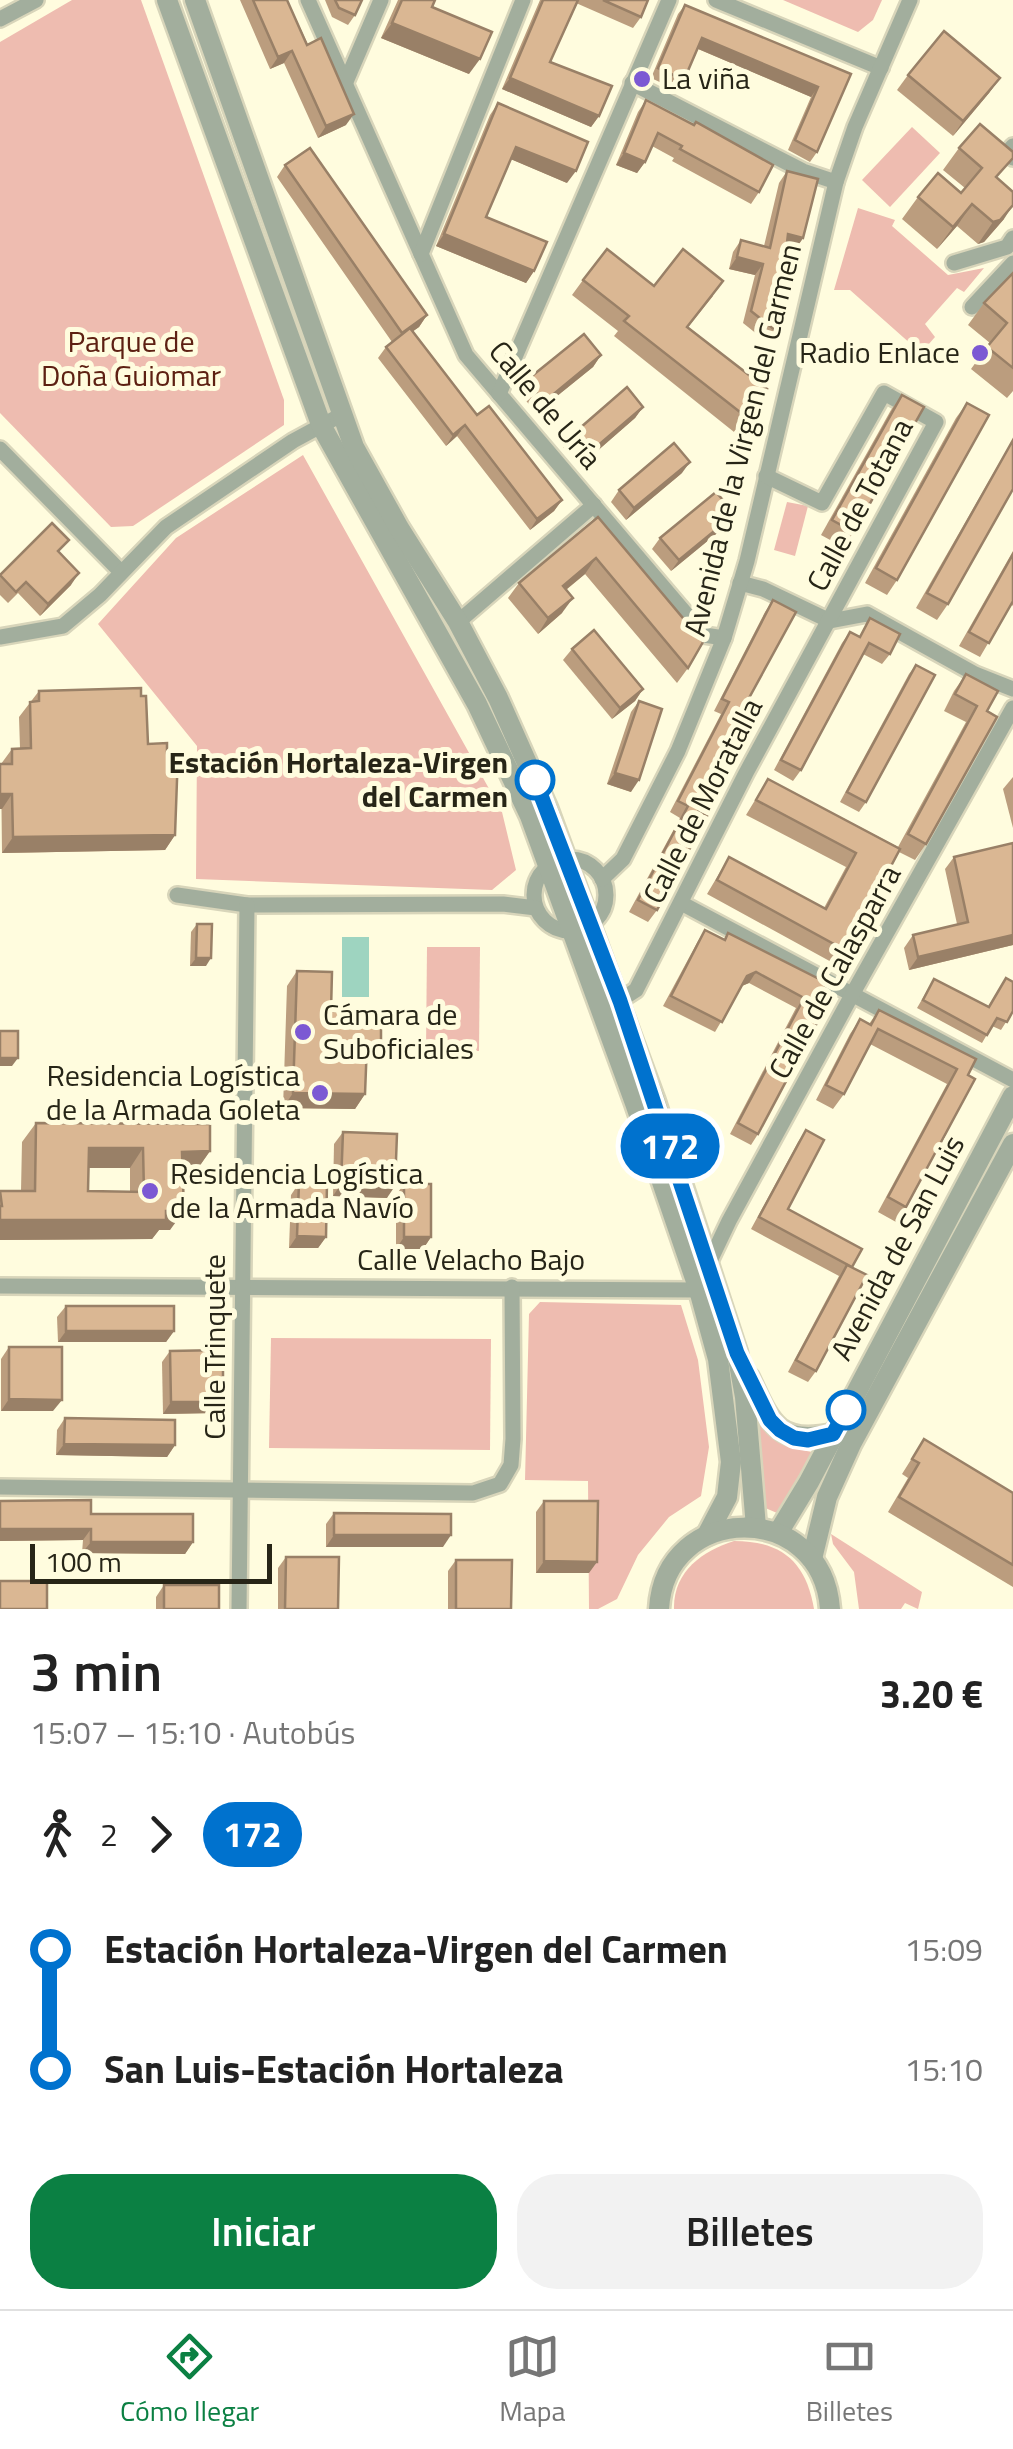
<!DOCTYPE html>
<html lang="es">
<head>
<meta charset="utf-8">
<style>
	body { margin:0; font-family:"Titillium Web",sans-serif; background:#f2f2f2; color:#222; height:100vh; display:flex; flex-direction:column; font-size:38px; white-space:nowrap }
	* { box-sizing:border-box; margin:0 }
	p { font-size:32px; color:#767676 }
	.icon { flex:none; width:55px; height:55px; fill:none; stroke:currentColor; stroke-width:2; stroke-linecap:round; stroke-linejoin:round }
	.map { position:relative; height:1609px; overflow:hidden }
	.side { display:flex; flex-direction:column; background:#fff; flex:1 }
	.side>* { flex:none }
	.badge { padding:0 20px; border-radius:32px; font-size:35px; line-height:65px }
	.scale { position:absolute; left:30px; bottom:25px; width:242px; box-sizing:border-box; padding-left:10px; border:5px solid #272517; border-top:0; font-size:28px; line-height:35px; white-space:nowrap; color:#272517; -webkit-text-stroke:8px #fffcde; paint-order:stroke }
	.map>.badge { position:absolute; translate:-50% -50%; box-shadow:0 0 0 5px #fff }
	.legs { display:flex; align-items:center; gap:15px; height:110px; padding:0 30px; font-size:32px }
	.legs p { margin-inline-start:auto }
	.head { display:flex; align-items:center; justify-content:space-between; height:170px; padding:0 30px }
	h1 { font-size:55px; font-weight:600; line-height:75px }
	.action { display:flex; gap:20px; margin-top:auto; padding:20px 30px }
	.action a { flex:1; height:115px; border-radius:40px; background:#0b8043; color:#fff; font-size:40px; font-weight:600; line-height:115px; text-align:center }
	.action a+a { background:#f2f2f2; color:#222 }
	ul { padding:0 30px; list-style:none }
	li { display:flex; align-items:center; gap:35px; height:120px; font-size:38px }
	li i { display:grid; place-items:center; width:15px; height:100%; margin:0 12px; background:currentColor }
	li i::after { content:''; width:25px; height:25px; margin:-12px; border:8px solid; border-radius:50%; background:#fff }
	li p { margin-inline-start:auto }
	li:first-child i { background:linear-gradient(#0000 50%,currentColor 0) }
	li:last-child i { background:linear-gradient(currentColor 50%,#0000 0) }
	.menu { display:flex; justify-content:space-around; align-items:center; height:140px; border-top:2px solid #e0e0e0; background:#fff; font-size:28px; color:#767676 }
	.menu a { display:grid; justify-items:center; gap:5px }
	.menu .on { color:#0b8043 }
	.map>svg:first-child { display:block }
	.green { fill:#eebcb0 }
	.water { fill:#9ed4c0 }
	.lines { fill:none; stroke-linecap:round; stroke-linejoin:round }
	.minor-casing { stroke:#d8d5ba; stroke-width:20 }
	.tertiary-casing { stroke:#d8d5ba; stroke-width:25 }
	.minor { stroke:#a2ae9d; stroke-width:15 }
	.tertiary { stroke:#a2ae9d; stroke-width:20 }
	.wall { fill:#bb9d7e; fill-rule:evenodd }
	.shaded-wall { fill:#998067 }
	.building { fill:#dab793; stroke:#998067; stroke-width:2.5; fill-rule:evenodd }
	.line-1-casing { stroke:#fff; stroke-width:22 }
	.line-1 { stroke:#0072ce; stroke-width:15 }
	.poi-dot { fill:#7c59d3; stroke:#fffcde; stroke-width:4 }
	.stop-1-dot { fill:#fff; stroke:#0072ce; stroke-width:5 }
	.labels { text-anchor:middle; stroke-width:10; stroke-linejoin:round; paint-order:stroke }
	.poi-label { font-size:30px; fill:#272517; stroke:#fffcde; text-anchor:start }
	.park-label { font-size:30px; fill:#5d2012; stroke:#fffcde }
	.street-label { font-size:30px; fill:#272517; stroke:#fffcde }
	.stop-label { font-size:30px; font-weight:bold; fill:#272517; stroke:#fffcde; text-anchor:end }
</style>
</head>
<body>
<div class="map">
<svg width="1013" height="1609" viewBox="0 0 1013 1609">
	<rect width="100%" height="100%" fill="#fffcde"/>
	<g class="green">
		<path d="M72,0H141L284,400V425L133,526L111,527L0,413V42Z"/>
		<path d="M783,0H882L873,20L858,32Z"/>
		<path d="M912,127L940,153L890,207L862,180Z"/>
		<path d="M858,208L895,220L892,226L948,275L984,268L964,292L957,288L925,324L935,337L921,353L850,290H834Z"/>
		<path d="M303,455L502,812L516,870L492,890L196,879L197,746L98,624L176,538Z"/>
		<path d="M787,502L808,506L795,556L774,550Z"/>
		<path d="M427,947H480L479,1051H426Z"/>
		<path d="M540,1302L681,1305L698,1360L709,1447L701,1496L669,1517L638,1555L617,1599L598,1609H589L588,1481L525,1480L529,1314Z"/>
		<path d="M271,1338L491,1339L490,1450L269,1448Z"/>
		<path d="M756,1420C773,1440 787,1447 812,1452L813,1457L777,1513L763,1507Z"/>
		<path d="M831,1534L922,1592L918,1609L905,1603L901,1609H859L854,1572L833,1544Z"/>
		<path d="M734,1541C782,1541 806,1562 814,1609H674C673,1572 702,1551 734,1541Z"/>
	</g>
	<rect class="water" x="342" y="937" width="27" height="60"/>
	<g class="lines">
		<g class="minor-casing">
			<g id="minor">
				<path d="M308,0L466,355L704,635L724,638"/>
				<path d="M716,0L881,68"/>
				<path d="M0,19L36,0"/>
				<path d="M632,83L803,171L836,182"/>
				<path d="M345,84L381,0"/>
				<path d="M1013,146L1007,153L1013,158"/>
				<path d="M421,254L523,0"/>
				<path d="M954,263L1007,247L1013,238"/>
				<path d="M972,307L1013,263"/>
				<path d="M499,394L669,0"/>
				<path d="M0,449L121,572"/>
				<path d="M740,583L763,589L830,621L867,614L975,674L1013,689"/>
				<path d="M458,622L594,505"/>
				<path d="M0,637L63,626L100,595L166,527L293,441L341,415"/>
				<circle cx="570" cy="895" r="36"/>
				<path d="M602,879L623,859L678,751L724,638L747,561L836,182L855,127L910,0"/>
				<path d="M177,895L247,905L503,904L536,908"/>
				<path d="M681,903L1013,1080"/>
				<path d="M619,1001L636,990L746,773L936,422L884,393L822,503L766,476"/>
				<path d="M709,1263L729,1221L853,993L1013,708"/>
				<path d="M0,1286L699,1290"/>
				<path d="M0,1487L473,1493L500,1484L511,1465L513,1439L512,1287"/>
				<path d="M239,1609L247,905"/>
			</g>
		</g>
		<g class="tertiary-casing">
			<g id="tertiary">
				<path d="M167,0L322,427L477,704L530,816L635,1103L699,1290L718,1359L731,1462L727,1497L707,1535"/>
				<path d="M195,0L354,447L399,528L458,622L498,698L547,808L654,1099L737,1353L745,1397L756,1527"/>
				<path d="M749,1378C770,1423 777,1446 833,1434"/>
				<path d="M778,1533L809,1482L1013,1096"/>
				<path d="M812,1559L827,1497L851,1444L1013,1144"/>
				<path d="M659,1609C665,1502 822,1499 830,1609"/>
			</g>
		</g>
		<use href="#minor" class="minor"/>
		<use href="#tertiary" class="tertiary"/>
	</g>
	<g class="wall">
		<path d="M240,0H287L346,125L318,138L284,63L270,69Z"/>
		<path d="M325,0H362L355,15L348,25L332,17Z"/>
		<path d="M398,0H435L432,7L469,74L381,38Z"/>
		<path d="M540,0H648L641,17L633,28L576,3L550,62L599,116L591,127L502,89Z"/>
		<path d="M685,5L851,74L817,152L810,162L788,150L811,97L698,49L684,80L677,90L651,78L678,14Z"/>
		<path d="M908,75L1000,78L989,93L953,136L897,90Z"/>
		<path d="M646,100L759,192L751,204L672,161L674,158L652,146L645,162L637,173L616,165L638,112Z"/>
		<path d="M498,103L567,183L511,159L486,217L534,271L526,283L436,246L490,115Z"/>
		<path d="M959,148L998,179L1004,219L984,242L978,244L957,226L937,249L902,219L918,197L961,193L965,188L943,170Z"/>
		<path d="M285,165L427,315L419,327L413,331L477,415L562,500L554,511L530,530L457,436L446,446L378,358L386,347L392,342L277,177Z"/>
		<path d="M787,171L803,238L795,250L787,248L775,330L767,342L743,323L755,275L729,269L733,252L741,240L764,246L779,183Z"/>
		<path d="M1013,273V391L1007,398L971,369L990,343L968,325L984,303Z"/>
		<path d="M583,280L654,286L713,296L688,327L767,389L734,432L614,336L618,331L572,295Z"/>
		<path d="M601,355L593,367L536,413L519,392L527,380Z"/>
		<path d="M902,395L854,532L843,547L821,535L891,410Z"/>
		<path d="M967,403L897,580L887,595L865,583L956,418Z"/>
		<path d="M643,407L635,418L580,466L563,447L572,435Z"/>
		<path d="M1013,439L948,604L937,620L916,608Z"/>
		<path d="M682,473L626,520L611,502L619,490Z"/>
		<path d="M598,517L688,668L677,683L585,574L566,590L562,613L538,634L508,598L519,583Z"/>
		<path d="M727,525L671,571L652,549L660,538Z"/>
		<path d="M1013,551V606L1011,604L980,657L959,646Z"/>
		<path d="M60,553L71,585L40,616L18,593L8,603L0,595V575Z"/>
		<path d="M773,600L743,709L657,910L648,922L629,912L680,818L670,812L721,714L714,711L765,612Z"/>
		<path d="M870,618L890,654L882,664L863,654L801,770L793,781L774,770L842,643L850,632L859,637Z"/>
		<path d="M572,649L643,689L635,701L612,719L563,660Z"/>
		<path d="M916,665L866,802L859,812L840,802L909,674Z"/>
		<path d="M966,674L987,711L926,844L915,860L899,852L890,868L863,936L853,950L847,947L835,964L707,894L729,857L824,908L846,867L746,815L768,779L898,847L966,722L944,711L954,691Z"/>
		<path d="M39,691L148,744L175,835L165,850L2,853L1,764L12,749L20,748L19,717Z"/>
		<path d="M639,701L631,792L607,784L631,712Z"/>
		<path d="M1013,777V828L1003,789Z"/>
		<path d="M954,857L1013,945L909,970L904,948L913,935L957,924L945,869Z"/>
		<path d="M197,924L206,966H190L191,932Z"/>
		<path d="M705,930L724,940L728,933L817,1002L758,1134L751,1145L730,1134L796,1008L749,983L742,986L715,1032L663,1006L698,941Z"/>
		<path d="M297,971L371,1057H366L365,1094L355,1109L283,1108L287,986Z"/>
		<path d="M1006,978L1013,1011L1001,1030L992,1026L982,1043L917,1008L934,979L988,1007Z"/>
		<path d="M879,1010L976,1059L906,1207L896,1222L878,1212L947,1084L870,1044L844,1094L833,1109L816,1100L850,1034L860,1019L869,1024Z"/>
		<path d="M36,1123L210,1151L196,1171H183L170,1230H159L152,1239L0,1240V1191H21L22,1142ZM88,1168H130V1192L88,1191Z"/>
		<path d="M806,1130L788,1209L852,1267L816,1371L808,1382L788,1372L839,1276L751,1229L798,1142Z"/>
		<path d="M343,1132L387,1198L333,1196L334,1144Z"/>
		<path d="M299,1183L326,1237L318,1248H289L291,1195Z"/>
		<path d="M404,1184L431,1237L423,1249H396V1195Z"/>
		<path d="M66,1306L174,1331L166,1342H58L57,1317Z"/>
		<path d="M9,1347L53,1411H1V1359Z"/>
		<path d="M170,1351L215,1413L163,1414L162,1362Z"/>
		<path d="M65,1418L175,1445L167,1457L56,1455L57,1430Z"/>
		<path d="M924,1439L1013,1493V1587L888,1512L908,1478L902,1474Z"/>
		<path d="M0,1501L193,1542L185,1554L82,1553L83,1540L0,1541Z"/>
		<path d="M544,1501L589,1573H536V1512Z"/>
		<path d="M334,1513L443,1547H326V1524Z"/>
		<path d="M286,1557L338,1609H278V1568Z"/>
		<path d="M456,1560L511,1609H448V1571Z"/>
		<path d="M164,1585L219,1609H156V1597Z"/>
	</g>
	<g class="shaded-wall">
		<path d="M392,23L480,59L469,74L381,38Z"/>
		<path d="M702,38L818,87L811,97L696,48Z"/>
		<path d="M292,51L284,63L270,69L278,57Z"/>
		<path d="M510,78L599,116L591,127L502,89Z"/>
		<path d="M1000,78L989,93L953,136L963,121Z"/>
		<path d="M354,114L346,125L318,138L326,126Z"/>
		<path d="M516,147L576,171L567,183L508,158Z"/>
		<path d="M624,153L645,162L637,173L616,165Z"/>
		<path d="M972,204L957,226L937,249L953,227Z"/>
		<path d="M1013,205L1004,219L984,242L978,244L993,222Z"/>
		<path d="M444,234L534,271L526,283L436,246Z"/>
		<path d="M788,234L803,238L795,250L780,246Z"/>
		<path d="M737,257L763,264L755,275L729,269Z"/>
		<path d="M427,315L419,327L394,345L402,333Z"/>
		<path d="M601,355L593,367L536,413L544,402Z"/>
		<path d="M643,407L635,418L580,466L588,454Z"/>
		<path d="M465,425L457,436L446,446L453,435Z"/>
		<path d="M690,462L682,473L626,520L634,508Z"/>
		<path d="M562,500L554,511L530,530L537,519Z"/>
		<path d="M735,514L727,525L671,571L679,560Z"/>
		<path d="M596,558L585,574L552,601L563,586Z"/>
		<path d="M79,573L71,585L40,616L48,604Z"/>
		<path d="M573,598L562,613L538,634L548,618Z"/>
		<path d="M643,689L635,701L612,719L620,708Z"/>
		<path d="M615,773L639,780L631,792L607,784Z"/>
		<path d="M0,794H12L2,809H0Z"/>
		<path d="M175,835L165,850L2,853L13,837Z"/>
		<path d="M1013,935V945L909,970L918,957Z"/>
		<path d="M196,958H211L206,966H190Z"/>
		<path d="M756,972L749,983L739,987L747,976Z"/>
		<path d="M367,1043H381L371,1057L356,1058Z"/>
		<path d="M0,1058H18L12,1066H0Z"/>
		<path d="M293,1093L365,1094L355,1109L283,1108Z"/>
		<path d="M89,1148H143L130,1168H75Z"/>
		<path d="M210,1151L196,1171L169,1172L182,1152Z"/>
		<path d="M341,1184L395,1186L387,1198L333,1196Z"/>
		<path d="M166,1211H184L170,1230H159L152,1239L0,1240V1220Z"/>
		<path d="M297,1236L326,1237L318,1248H289Z"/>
		<path d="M404,1237H431L423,1249H396Z"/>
		<path d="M66,1331H174L166,1342H58Z"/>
		<path d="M9,1399L62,1400L53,1411H1Z"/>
		<path d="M171,1402H223L215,1413L163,1414Z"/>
		<path d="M64,1444L175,1445L167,1457L56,1455Z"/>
		<path d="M0,1529H91L83,1540L0,1541Z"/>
		<path d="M334,1535H451L443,1547H326Z"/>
		<path d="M91,1542H193L185,1554L82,1553Z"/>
		<path d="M544,1561L597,1562L589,1573H536Z"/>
	</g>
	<g class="building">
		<path d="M253,0H287L307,45L321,38L354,114L326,126L292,51L278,57Z"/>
		<path d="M335,0H362L355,15L339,8Z"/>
		<path d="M402,0H435L432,7L492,32L480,59L392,23Z"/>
		<path d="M543,0H578L550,62L612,86L599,116L510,78Z"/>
		<path d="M603,0H648L641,17Z"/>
		<path d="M685,5L851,74L817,152L795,140L818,87L702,38L684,80L658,68Z"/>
		<path d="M944,31L1000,78L963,121L908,75Z"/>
		<path d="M646,100L694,125L696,122L773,165L759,192L680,149L682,146L658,133L645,162L624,153Z"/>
		<path d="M498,103L588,142L576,171L516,147L486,217L547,242L534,271L444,234Z"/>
		<path d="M980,124L1013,152V158L996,177L1013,192V205L1000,220L993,222L972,204L953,227L918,197L938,173L961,193L982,168L959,148Z"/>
		<path d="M310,148L427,315L402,333L285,165Z"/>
		<path d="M787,171L818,179L803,238L788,234L785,260L793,262L775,330L751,311L763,264L737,257L741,240L770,248Z"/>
		<path d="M607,249L654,286L683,249L723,281L687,327L767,389L745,416L624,321L629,316L583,280Z"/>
		<path d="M1013,273V368L987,347L1007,323L984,303Z"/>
		<path d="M410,328L477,415L489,406L562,500L537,519L465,425L453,435L386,347Z"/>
		<path d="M584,334L601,355L544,402L527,380Z"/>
		<path d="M627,387L643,407L588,454L572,435Z"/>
		<path d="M902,395L924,407L854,532L832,520Z"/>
		<path d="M967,403L989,415L897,580L876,568Z"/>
		<path d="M1013,440V489L948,604L927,593Z"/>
		<path d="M674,443L690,462L634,508L619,490Z"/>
		<path d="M716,492L735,514L679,560L660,538Z"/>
		<path d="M598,517L703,642L688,668L596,558L563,586L573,598L548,618L519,583Z"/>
		<path d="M52,523L69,540L58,551L79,573L48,604L26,582L16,592L0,575Z"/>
		<path d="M1013,554V601L989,643L969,632Z"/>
		<path d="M773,600L796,612L743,709L752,714L698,812L707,816L657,910L638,900L688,806L678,801L729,702L722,699Z"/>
		<path d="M870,618L900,634L890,654L869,643L801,770L781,760L850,632L860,637Z"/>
		<path d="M594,630L643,689L620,708L572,649Z"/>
		<path d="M916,665L935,675L866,802L847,792Z"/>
		<path d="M966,674L998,691L987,711L997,717L926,844L908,834L977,706L955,694Z"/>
		<path d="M141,688V696H146L148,744L167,743V753H178L175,835L13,837L12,794H0V764H12V749L31,748L30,702L39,701V691Z"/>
		<path d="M639,701L662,709L639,780L615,773Z"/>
		<path d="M768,779L900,849L890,868L898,871L863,936L855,932L845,950L717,880L729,857L826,909L856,853L756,800Z"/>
		<path d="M1013,843V935L918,957L913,935L968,922L954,857Z"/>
		<path d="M197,924H212L211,958H196Z"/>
		<path d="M705,930L725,940L728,933L827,983L817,1002L826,1006L758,1134L738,1123L804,998L756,972L747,976L722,1022L671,996Z"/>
		<path d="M297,971L332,972L331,1011L381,1010V1043H367L365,1094L293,1093Z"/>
		<path d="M1006,978L1013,982V1011L1007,1022L997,1018L987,1035L923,1000L934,979L989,1007Z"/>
		<path d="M879,1010L976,1059L968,1075L975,1079L906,1207L888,1197L957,1069L878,1029L844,1094L826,1085L860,1019L871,1025Z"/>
		<rect x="0" y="1031" width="18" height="27"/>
		<path d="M36,1123L210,1124V1151L182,1152L184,1211H166V1220H0V1206H2L0,1191H35ZM89,1148H143L144,1192L88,1191Z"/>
		<path d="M806,1130L824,1140L788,1209L862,1249L852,1267L759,1217Z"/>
		<path d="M343,1132L397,1134L395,1186L341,1184Z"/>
		<path d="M299,1183H327L326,1237L297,1236Z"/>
		<rect x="404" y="1184" width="27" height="53"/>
		<path d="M847,1265L867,1275L816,1371L796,1360Z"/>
		<rect x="66" y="1306" width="108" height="25"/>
		<path d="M9,1347H62V1400L9,1399Z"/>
		<path d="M223,1350V1402H171L170,1351Z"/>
		<path d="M65,1418L175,1420V1445L64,1444Z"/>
		<path d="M924,1439L1013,1493V1565L899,1497L919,1463L912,1459Z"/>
		<path d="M91,1500V1514H193V1542H91V1529H0V1501Z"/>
		<path d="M544,1501H598L597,1562L544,1561Z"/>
		<path d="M334,1513L451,1514V1535H334Z"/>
		<path d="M286,1557H339L338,1609H285Z"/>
		<path d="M456,1560H512L511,1609H456Z"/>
		<rect x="0" y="1581" width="47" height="28"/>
		<rect x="164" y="1585" width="55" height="24"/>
	</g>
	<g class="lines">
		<g class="line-1-casing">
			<path id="line-1" d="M535,780L620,1001L737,1353L770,1420L780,1430L794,1438L808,1440L833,1434L846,1410"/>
		</g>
		<use href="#line-1" class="line-1"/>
	</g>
	<g class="poi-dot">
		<circle cx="642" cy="79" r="10"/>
		<circle cx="980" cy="353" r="10"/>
		<circle cx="303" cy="1032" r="10"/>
		<circle cx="320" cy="1093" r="10"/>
		<circle cx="150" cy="1191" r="10"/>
	</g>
	<g class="stop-1-dot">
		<circle cx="535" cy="780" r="18"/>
		<circle cx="846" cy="1410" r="18"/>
	</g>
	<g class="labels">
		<g class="poi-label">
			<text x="662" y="89">La viña</text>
			<text x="960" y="363" text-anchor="end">Radio Enlace</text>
			<text x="323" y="1025">Cámara de<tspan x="323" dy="34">Suboficiales</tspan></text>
			<text x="300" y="1086" text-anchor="end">Residencia Logística<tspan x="300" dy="34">de la Armada Goleta</tspan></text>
			<text x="170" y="1184">Residencia Logística<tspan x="170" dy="34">de la Armada Navío</tspan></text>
		</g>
		<g class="park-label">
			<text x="131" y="352">Parque de<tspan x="131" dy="34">Doña Guiomar</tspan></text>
		</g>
		<g class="street-label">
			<text transform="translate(545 405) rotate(50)" y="10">Calle de Uría</text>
			<text transform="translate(743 440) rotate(-76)" y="10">Avenida de la Virgen del Carmen</text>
			<text transform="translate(860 505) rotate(-62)" y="10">Calle de Totana</text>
			<text transform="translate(703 801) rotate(-63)" y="10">Calle de Moratalla</text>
			<text transform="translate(835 972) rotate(-61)" y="10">Calle de Calasparra</text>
			<text transform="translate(898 1248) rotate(-62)" y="10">Avenida de San Luis</text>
			<text x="471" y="1270">Calle Velacho Bajo</text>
			<text transform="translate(215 1347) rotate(-90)" y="10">Calle Trinquete</text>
		</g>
		<g class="stop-label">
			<text x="508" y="773">Estación Hortaleza-Virgen<tspan x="508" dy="34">del Carmen</tspan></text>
		</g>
	</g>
</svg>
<div class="scale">100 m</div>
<b class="badge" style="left:670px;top:1146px;background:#0072ce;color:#fff">172</b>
</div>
<section class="side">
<div class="head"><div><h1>3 min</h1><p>15:07 – 15:10 · Autobús</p></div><b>3.20 €</b></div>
<div class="legs"><svg class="icon" aria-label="walk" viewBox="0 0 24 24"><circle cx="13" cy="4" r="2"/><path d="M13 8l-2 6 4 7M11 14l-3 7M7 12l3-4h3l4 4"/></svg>2<svg class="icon" aria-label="forward" viewBox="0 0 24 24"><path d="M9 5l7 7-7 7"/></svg><b class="badge" style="background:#0072ce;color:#fff">172</b></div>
<ul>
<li><i style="color:#0072ce"></i><b>Estación Hortaleza-Virgen del Carmen</b><p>15:09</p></li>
<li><i style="color:#0072ce"></i><b>San Luis-Estación Hortaleza</b><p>15:10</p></li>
</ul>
<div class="action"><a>Iniciar</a><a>Billetes</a></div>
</section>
<nav class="menu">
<a class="on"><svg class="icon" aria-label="directions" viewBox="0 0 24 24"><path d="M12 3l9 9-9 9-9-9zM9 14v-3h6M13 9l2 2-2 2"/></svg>Cómo llegar</a>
<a><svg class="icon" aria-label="map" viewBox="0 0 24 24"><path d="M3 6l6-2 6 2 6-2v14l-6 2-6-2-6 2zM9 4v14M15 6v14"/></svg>Mapa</a>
<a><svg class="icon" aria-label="tickets" viewBox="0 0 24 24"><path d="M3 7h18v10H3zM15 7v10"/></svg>Billetes</a>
</nav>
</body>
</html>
